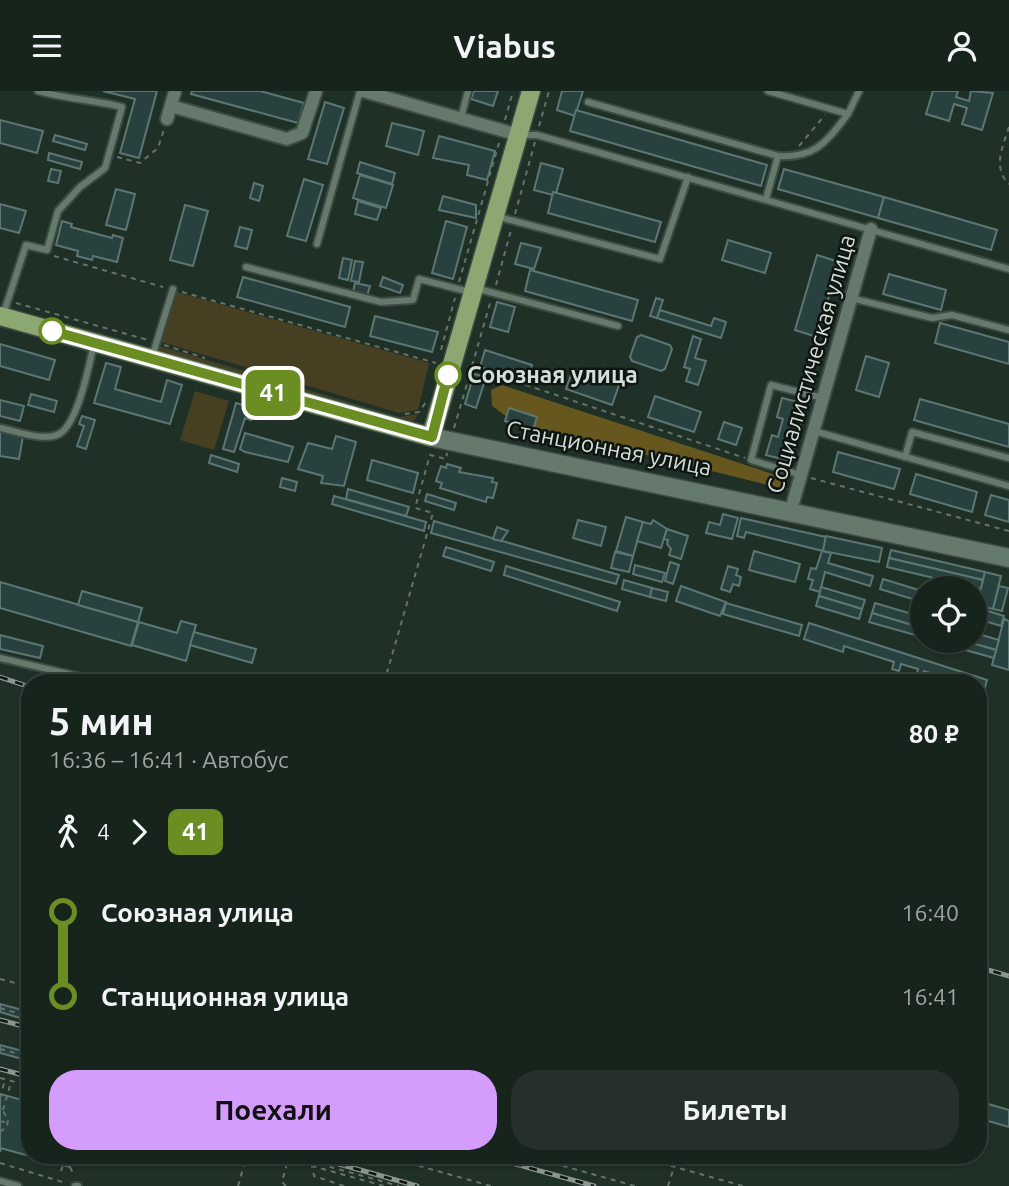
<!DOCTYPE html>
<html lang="ru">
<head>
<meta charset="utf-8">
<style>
	body { margin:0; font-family:Ubuntu,sans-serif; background:#243029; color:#f1f3f6; height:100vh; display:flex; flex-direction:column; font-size:26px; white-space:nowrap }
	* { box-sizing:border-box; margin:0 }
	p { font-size:23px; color:#9ea4a3 }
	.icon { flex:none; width:38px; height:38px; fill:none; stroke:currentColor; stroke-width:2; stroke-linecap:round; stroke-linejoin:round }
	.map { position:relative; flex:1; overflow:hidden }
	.drawer { position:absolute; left:21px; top:583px; width:966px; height:490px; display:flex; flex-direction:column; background:#17241c; border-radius:28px; box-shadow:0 2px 5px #0004,0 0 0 2px #36413b }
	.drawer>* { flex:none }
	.badge { padding:0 14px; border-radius:10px; font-size:24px; line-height:46px }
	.tools { position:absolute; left:910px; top:485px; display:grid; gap:14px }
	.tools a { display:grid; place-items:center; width:77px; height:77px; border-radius:50%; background:#17241c; box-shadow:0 2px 5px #0004,0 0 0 2px #36413b; font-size:35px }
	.map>.badge { position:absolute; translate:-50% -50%; box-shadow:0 0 0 4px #fff }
	.legs { display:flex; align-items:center; gap:10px; height:77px; padding:0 28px; font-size:23px }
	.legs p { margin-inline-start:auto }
	.overview { display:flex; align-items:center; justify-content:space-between; height:119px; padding:0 28px }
	h1 { font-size:38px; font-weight:700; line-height:52px }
	.action { display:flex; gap:14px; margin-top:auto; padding:14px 28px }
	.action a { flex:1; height:80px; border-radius:28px; background:#d49cfc; color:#111; font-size:28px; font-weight:700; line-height:80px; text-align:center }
	.action a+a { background:#243029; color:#f1f3f6 }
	ul { padding:0 28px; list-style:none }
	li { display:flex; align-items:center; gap:24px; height:84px; font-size:26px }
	li i { display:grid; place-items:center; width:10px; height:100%; margin:0 9px; background:currentColor }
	li i::after { content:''; width:18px; height:18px; margin:-9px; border:5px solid; border-radius:50%; background:#17241c }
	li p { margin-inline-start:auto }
	li:first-child i { background:linear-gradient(#0000 50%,currentColor 0) }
	li:last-child i { background:linear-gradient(currentColor 50%,#0000 0) }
	header { display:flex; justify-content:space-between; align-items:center; height:91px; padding:0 28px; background:#17241c; font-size:32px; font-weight:700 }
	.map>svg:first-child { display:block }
	.green { fill:#473f22 }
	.forest { fill:#65571e }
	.building { fill:#29413e; stroke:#5c7673; stroke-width:2 }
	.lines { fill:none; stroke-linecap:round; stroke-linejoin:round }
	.lane-casing { stroke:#3c4b43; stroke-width:10 }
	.street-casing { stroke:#3c4b43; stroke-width:16 }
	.secondary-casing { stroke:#3c4b43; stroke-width:21 }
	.primary-casing { stroke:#3c4b43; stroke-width:21 }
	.path { stroke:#65736b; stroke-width:2; stroke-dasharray:5 5; stroke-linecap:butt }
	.lane { stroke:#65796c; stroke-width:6 }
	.street { stroke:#65796c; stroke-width:12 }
	.secondary { stroke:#65796c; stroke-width:18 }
	.primary { stroke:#8ca771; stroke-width:18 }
	.rail-casing { stroke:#89968e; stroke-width:5 }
	.rail { stroke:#0f1611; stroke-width:2.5; stroke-dasharray:8; stroke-linecap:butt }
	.line-1-casing { stroke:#fff; stroke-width:16 }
	.line-1 { stroke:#6b8e23; stroke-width:10 }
	.stop-1-dot { fill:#fff; stroke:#6b8e23; stroke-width:3.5 }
	.labels { text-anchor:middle; stroke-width:5; stroke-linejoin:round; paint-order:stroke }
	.street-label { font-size:23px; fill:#d3ded7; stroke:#0f1611 }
	.stop-label { font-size:23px; font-weight:bold; fill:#d3ded7; stroke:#0f1611; text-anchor:start }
</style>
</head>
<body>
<header><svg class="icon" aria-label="menu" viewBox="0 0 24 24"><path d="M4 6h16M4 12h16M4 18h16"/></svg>Viabus<svg class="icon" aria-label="person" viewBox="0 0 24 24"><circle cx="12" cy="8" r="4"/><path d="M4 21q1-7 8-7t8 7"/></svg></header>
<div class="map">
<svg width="1009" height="1095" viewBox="0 0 1009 1095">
	<rect width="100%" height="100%" fill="#1f3026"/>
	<g class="green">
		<path d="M177,201L429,272L418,319L399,322L161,251Z"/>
		<path d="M160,255L399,326L417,323L416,328L407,333L158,263Z"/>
		<path d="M195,300L229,310L214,359L180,349Z"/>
	</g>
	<path class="forest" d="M502,294L782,386L788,399L514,331L492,315L491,299Z"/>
	<g class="building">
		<path d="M103,0H157L139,67L120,62L135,8Z"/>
		<path d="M192,0H260L304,12L298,32L191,3Z"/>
		<path d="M474,0H498L493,15L471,8Z"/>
		<path d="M562,0H583L575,25L557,19Z"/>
		<path d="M933,0H958L956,6L969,10L971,0L993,2L982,39L962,33L967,17L954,13L949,30L926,23Z"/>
		<path d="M325,11L344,17L327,73L308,68Z"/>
		<path d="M576,19L767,74L761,95L570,40Z"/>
		<path d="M0,29L43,40L37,62L0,52Z"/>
		<path d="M392,32L424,40L418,64L386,55Z"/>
		<path d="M55,44L87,53L85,59L53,50Z"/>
		<path d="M439,45L495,60L487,89L467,84L469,74L433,67Z"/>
		<path d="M49,62L82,71L80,78L48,69Z"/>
		<path d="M360,71L395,82L392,93L357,82Z"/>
		<path d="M541,72L563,78L556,102L553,104L534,99Z"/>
		<path d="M51,78L61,80L58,92L48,90Z"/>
		<path d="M784,78L884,106L878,127L778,98Z"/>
		<path d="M360,84L393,94L386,117L353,107Z"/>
		<path d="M304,88L323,94L306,150L287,145Z"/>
		<path d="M254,92L263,95L259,110L250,107Z"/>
		<path d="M116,98L135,103L126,139L106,134Z"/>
		<path d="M553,101L661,131L655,151L548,122Z"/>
		<path d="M443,105L476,114V127L439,119Z"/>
		<path d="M884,106L997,139L991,159L878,127Z"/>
		<path d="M358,110L381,117L377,129L355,123Z"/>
		<path d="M0,113L26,120L19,142L0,137Z"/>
		<path d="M185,114L208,120L193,175L170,169Z"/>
		<path d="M62,130L72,133L71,136L112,147L113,144L123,147L117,171L93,165L92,169L77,165L78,160L56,154Z"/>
		<path d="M446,130L467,136L453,188L432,182Z"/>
		<path d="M240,136L252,139L247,158L235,155Z"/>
		<path d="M728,149L771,162L765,182L722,169Z"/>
		<path d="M521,152L541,157L534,178L515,173Z"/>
		<path d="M817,164L839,171L817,246L795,239Z"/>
		<path d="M343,167L352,169L348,189L339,187Z"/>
		<path d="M355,170L363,171L359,191L351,190Z"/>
		<path d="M530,179L638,209L632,230L525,200Z"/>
		<path d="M889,183L946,199L941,219L883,203Z"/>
		<path d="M243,186L350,216L345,236L237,206Z"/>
		<path d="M383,186L403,194L400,202L380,195Z"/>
		<path d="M355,192L370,195L367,205L353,201Z"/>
		<path d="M656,207L663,209L657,227L650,225Z"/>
		<path d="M497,211L515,216L508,241L490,236Z"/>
		<path d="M660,219L711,235L714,227L726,231L721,247L657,227Z"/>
		<path d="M375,225L438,241L432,261L370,245Z"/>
		<path d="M940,232L1009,251V273L935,252Z"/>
		<path d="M641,244L670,254L672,258L665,278L661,280L632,270L630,266L637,246Z"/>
		<path d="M693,245L701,248L695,267L706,270L698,294L686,290L690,278L684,276Z"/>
		<path d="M0,253L55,269L49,289L0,275Z"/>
		<path d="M485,259L532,274L527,291L480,276Z"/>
		<path d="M866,265L889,272L879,306L856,299Z"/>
		<path d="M106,272L121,276L115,298L161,311L167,289L182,294L170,333L94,312Z"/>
		<path d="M573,278L619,294L612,314L566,298Z"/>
		<path d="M474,283L486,286L476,317L465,313Z"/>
		<path d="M31,303L57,310L54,321L28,314Z"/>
		<path d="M655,305L701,321L694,341L648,326Z"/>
		<path d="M782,307L806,313L790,370L766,364L772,344L778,346L783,328L777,326Z"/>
		<path d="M920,308L1009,333V356L914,329Z"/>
		<path d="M0,309L24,315L20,330L0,325Z"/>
		<path d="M236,312L255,317L251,329L245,327L234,361L223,358Z"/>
		<path d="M509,317L537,326L533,339L505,330Z"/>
		<path d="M82,325L95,329L86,358L77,355L84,335L79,333Z"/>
		<path d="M724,331L742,337L736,354L718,348Z"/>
		<path d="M0,341L23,345L19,368L0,365Z"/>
		<path d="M245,342L293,356L288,371L245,361L240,358Z"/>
		<path d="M336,345L356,351L344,395L321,392L323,385L298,378L308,352L332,358Z"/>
		<path d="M838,361L900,378L894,398L833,381Z"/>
		<path d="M211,364L239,373L237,381L209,372Z"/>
		<path d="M372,369L418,382L413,402L367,389Z"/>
		<path d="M447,373L461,377L459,381L493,387L492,391L497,392L493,407L487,406L486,411L440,397L442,392L436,390L441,375L446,377Z"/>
		<path d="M916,383L977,401L972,421L910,403Z"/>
		<path d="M282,387L297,391L295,400L280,396Z"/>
		<path d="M348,398L409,416L406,425L346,408Z"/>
		<path d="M427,403L456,412L454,419L425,410Z"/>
		<path d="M991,404L1009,409V431L985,424Z"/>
		<path d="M334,405L426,431L424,440L332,413Z"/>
		<path d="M723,423L738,427L732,448L706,442L709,431L720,434Z"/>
		<path d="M626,426L643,431L633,465L616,460Z"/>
		<path d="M741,427L826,446L823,460L746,441L744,447L737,445Z"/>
		<path d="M578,429L606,436L601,455L573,447Z"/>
		<path d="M653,429L667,438L661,457L637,450L643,431L651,433Z"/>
		<path d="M434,430L619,484L616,493L431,442Z"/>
		<path d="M497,436L508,440L501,450L493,448Z"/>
		<path d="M667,438L688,445L681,468L669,464L671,458L667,453L668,449L664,448Z"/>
		<path d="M826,445L882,457L879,471L823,460Z"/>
		<path d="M446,456L494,471L491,480L443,465Z"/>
		<path d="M891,459L985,481L983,489L889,467Z"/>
		<path d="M754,460L800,473L795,491L749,479Z"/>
		<path d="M822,460L831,462L828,472L873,485L870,495L825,481L820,501L810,498L813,489L808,488L811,477L816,478Z"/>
		<path d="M615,461L633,465L629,481L611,477Z"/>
		<path d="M889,467L983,489L981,498L887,476Z"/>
		<path d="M670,471L679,474L673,493L665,490Z"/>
		<path d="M635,474L665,482L662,491L633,483Z"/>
		<path d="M506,475L620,511L617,520L504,484Z"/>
		<path d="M728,475L738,478L736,484L741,486L739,495L733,493L730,501L721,498Z"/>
		<path d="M985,481L1001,485L993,518L977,514Z"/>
		<path d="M883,488L922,500V511L880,498Z"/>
		<path d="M624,489L652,497L650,506L622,498Z"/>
		<path d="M0,491L138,531L131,555L0,517Z"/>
		<path d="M681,495L726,511L720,525L676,510Z"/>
		<path d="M999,495L1008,497L1002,520L993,518Z"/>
		<path d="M821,496L865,509L862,518L819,505Z"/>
		<path d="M652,497L668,501L666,510L650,506Z"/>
		<path d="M82,500L142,517L138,531L78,514Z"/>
		<path d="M819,505L862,518L859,528L816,515Z"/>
		<path d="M726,512L802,534L799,545L723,523Z"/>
		<path d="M875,512L922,526V537L872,522Z"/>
		<path d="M975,516L1004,525L1001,535L975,527Z"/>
		<path d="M872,522L922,537V546L869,531Z"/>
		<path d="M1004,528L1009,530V579L992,574Z"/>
		<path d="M181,530L196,534L186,570L132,554L139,531L177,542Z"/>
		<path d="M809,532L987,589L983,604L978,602V592H944L938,590L939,585L924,580L922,587L916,585L918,578L901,573L899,580L892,578L894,571L844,555L843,561L804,548Z"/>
		<path d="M194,541L256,558L252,572L190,554Z"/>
		<path d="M975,542L999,549L996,559L965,550H975Z"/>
		<path d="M0,544L43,555L40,567L0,558Z"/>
		<path d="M933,550H965L996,559L994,567Z"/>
		<path d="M30,847V865L21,866L20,848Z"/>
		<path d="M0,913L30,921V930L0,921Z"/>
		<path d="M0,954L30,962V970L0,962Z"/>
		<path d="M0,1003L30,1011V1064H73L70,1076L0,1057Z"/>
		<path d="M978,1010L1009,1019V1036L978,1027Z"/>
	</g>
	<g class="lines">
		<g class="lane-casing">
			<g id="lane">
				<path d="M768,0L848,23L859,0"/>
				<path d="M588,11L778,65L766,108"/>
				<path d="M461,27L468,0"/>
				<path d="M522,44H537L1009,178"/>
				<path d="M778,65C816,67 826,51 848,23"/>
				<path d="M495,125L660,168L688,86"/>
				<path d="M317,153L360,0"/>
				<path d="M246,176L381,211L413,209L419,188L470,201"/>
				<path d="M475,197L618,235"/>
				<path d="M851,207L932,227L952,224L1009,239"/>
				<path d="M3,224L26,154L47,159L58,120L80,96L105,77L122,16C94,9 67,8 38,0"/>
				<path d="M152,266L173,198"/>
				<path d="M0,337C16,340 43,351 59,343C78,333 89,274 94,253"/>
				<path d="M814,340L1009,395"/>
				<path d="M905,366L912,341L1009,367"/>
				<path d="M801,384L751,369L771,294L823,307"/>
				<path d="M0,567L99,590L156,592"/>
				<path d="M0,1090L18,1095"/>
				<path d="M75,1095H78"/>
			</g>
		</g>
		<g class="street-casing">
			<g id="street">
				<path d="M363,0L519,44"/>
				<path d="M171,15L287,48L302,42L316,0"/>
				<path d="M167,28L175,0"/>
				<path d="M791,419L871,138"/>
			</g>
		</g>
		<g class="secondary-casing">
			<path id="secondary" d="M431,346L1009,467"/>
		</g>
		<g class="primary-casing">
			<path id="primary" d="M0,225L431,346L531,0"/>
		</g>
		<g class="path">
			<path d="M505,29L513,0"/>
			<path d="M539,35L549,0"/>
			<path d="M1009,36C1003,55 992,77 1009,93"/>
			<path d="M799,55L825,24"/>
			<path d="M117,66L140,72L158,57L164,38"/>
			<path d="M515,123L535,51"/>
			<path d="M54,165L163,196"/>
			<path d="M459,191L499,52"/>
			<path d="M496,194L511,139"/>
			<path d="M182,201L436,272"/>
			<path d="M16,212L148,249"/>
			<path d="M164,254L205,267"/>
			<path d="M441,259L455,207"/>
			<path d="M472,275L491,209"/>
			<path d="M405,323L419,321L426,311"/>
			<path d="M454,337L472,276L745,367"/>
			<path d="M811,387L1009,440"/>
			<path d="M384,592L433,422L415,417L430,364L446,368L447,362"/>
			<path d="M0,888L30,896"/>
			<path d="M0,917L30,926"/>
			<path d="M0,958L30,966"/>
			<path d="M0,987L30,995"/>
			<path d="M0,1007L5,989"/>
			<path d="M3,1019L11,991"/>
			<path d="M0,1030L8,1032"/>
			<path d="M0,1041L7,1035L8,1029L1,1016"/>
			<path d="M0,1061L1,1058"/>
			<path d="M273,1064L384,1095"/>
			<path d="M380,1064L491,1095"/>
			<path d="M524,1064L635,1095"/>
			<path d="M632,1064L743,1095"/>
			<path d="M71,1070L79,1072"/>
			<path d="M0,1072L66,1092"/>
			<path d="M70,1076L73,1082"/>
			<path d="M61,1080L63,1074"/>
			<path d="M238,1095L247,1064"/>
			<path d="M286,1095L282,1091L288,1069"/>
			<path d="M344,1095L314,1085L312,1075L320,1073L399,1095"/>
			<path d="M668,1095L674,1076"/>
		</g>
		<use href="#lane" class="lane"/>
		<use href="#street" class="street"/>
		<use href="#secondary" class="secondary"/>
		<use href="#primary" class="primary"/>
		<g class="rail-casing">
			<g id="rail">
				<path d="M0,586L30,596"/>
				<path d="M978,876L1009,885"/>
				<path d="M0,929L30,937"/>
				<path d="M0,978L30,986"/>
				<path d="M307,1064L417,1095"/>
				<path d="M483,1064L594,1095"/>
			</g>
		</g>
		<use href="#rail" class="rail"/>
	</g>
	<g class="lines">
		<g class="line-1-casing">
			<path id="line-1" d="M52,240L432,346L448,284"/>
		</g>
		<use href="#line-1" class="line-1"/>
	</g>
	<g class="stop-1-dot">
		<circle cx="52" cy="240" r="12"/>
		<circle cx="448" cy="284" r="12"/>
	</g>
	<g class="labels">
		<g class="street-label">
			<text transform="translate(811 273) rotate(-74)" y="8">Социалистическая улица</text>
			<text transform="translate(609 357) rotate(11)" y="8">Станционная улица</text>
		</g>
		<g class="stop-label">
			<text x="467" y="292">Союзная улица</text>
		</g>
	</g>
</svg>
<div class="tools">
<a><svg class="icon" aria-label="locate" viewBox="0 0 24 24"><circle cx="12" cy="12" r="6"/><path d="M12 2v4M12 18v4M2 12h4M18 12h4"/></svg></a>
</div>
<b class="badge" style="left:273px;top:302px;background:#6b8e23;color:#fff">41</b>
<section class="drawer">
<div class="overview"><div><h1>5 мин</h1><p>16:36 – 16:41 · Автобус</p></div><b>80 ₽</b></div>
<div class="legs"><svg class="icon" aria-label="walk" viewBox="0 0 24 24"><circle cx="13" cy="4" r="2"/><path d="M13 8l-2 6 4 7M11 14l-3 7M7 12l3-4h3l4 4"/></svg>4<svg class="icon" aria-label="forward" viewBox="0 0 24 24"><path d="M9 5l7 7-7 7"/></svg><b class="badge" style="background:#6b8e23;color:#fff">41</b></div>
<ul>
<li><i style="color:#6b8e23"></i><b>Союзная улица</b><p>16:40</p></li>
<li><i style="color:#6b8e23"></i><b>Станционная улица</b><p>16:41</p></li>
</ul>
<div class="action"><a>Поехали</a><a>Билеты</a></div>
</section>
</div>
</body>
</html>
